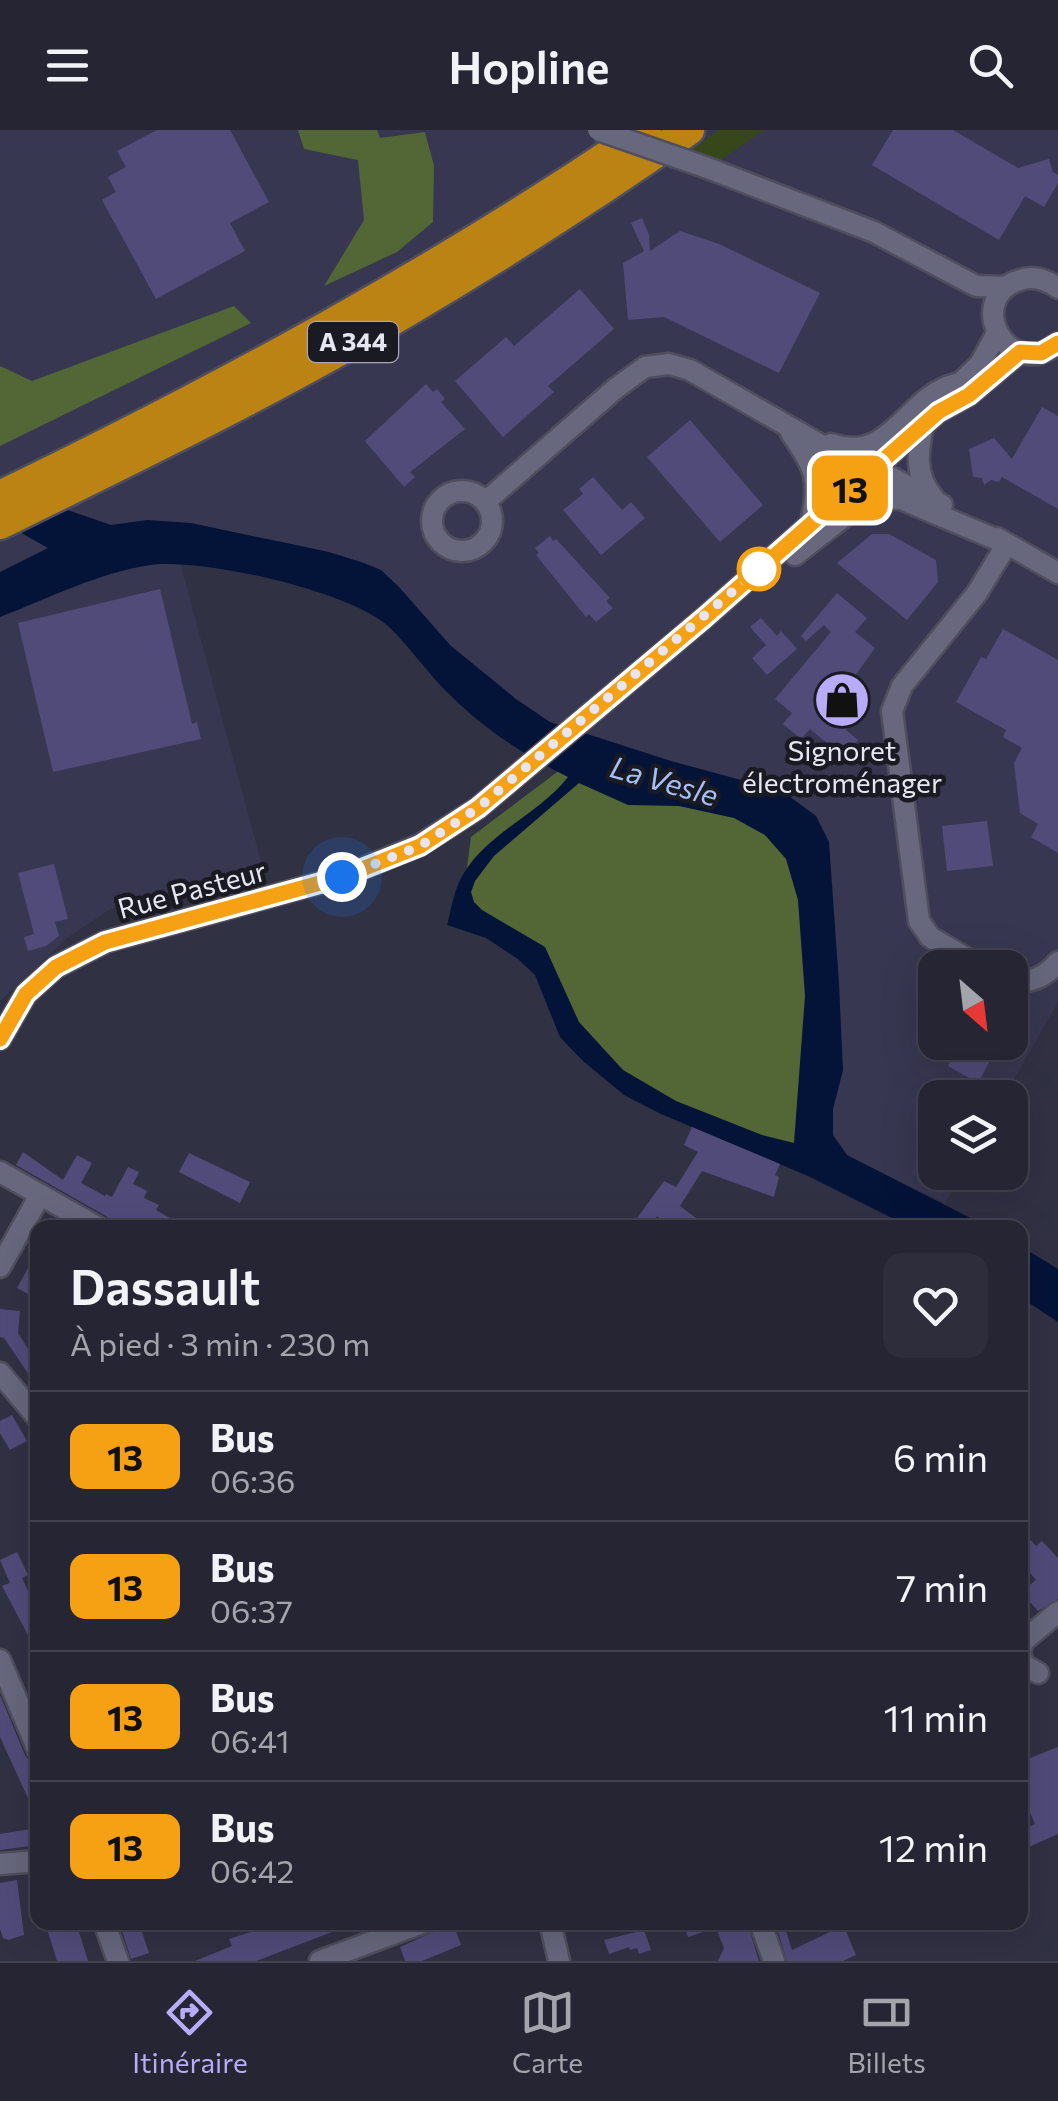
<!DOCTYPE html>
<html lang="fr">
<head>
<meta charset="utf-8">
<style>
	body { margin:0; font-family:Commissioner,sans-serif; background:#2d2d3b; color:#f1f3f6; height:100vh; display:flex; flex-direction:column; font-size:38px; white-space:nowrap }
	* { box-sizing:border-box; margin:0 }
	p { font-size:32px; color:#a3a5ac }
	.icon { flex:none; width:55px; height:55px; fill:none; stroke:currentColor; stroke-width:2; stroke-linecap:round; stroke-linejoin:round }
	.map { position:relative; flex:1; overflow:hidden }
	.details { position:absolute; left:30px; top:1090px; width:998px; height:710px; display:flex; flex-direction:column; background:#252533; border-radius:20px; box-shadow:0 10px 40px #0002,0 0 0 2px #42424e }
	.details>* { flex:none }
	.badge { padding:0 20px; border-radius:15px; font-size:35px; line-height:65px }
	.needle { width:65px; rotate:152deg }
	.fabs { position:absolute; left:918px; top:820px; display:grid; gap:20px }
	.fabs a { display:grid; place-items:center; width:110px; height:110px; border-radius:20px; background:#252533; box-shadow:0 10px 40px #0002,0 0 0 2px #42424e; font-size:50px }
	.you { position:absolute; width:50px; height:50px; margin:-25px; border:8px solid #fff; border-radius:50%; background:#1a73e8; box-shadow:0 0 0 15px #1a73e833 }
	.map>.badge { position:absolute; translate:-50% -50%; box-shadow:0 0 0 5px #fff }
	.round { display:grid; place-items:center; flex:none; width:105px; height:105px; border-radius:20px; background:#2d2d3b }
	.summary { display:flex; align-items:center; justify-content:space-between; height:170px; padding:0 40px }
	h1 { font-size:48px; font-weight:600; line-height:75px }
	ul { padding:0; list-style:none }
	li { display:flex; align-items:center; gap:30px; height:130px; padding:0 40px; border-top:2px solid #42424e }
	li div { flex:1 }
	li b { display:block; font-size:38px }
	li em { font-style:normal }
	li .badge { min-width:110px; font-weight:700; text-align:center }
	header { display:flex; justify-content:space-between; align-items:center; height:130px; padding:0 40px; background:#252533; font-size:45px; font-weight:600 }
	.tab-bar { display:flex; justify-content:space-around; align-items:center; height:140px; border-top:2px solid #42424e; background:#252533; font-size:28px; color:#a3a5ac }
	.tab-bar a { display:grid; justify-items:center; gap:5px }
	.tab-bar .on { color:#b8abf7 }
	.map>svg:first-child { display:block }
	.built { fill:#383751; fill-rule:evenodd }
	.green { fill:#37471a }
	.forest { fill:#536635 }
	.water { fill:#041338; fill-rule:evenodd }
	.building { fill:#514b7a }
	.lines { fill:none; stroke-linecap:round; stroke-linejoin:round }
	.minor-casing { stroke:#4e4e5e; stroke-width:25 }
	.highway-casing { stroke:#4e4e5e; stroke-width:35 }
	.minor { stroke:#67677d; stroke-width:20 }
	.highway { stroke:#bb8214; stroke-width:30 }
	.minor-bridge-casing { stroke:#4e4e5e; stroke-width:25; stroke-linecap:butt }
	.minor-bridge { stroke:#67677d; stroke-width:20 }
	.line-casing { stroke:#fff; stroke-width:22 }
	.line { stroke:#f6a014; stroke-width:15 }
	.walk { stroke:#e6e6f3; stroke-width:10; stroke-dasharray:0 18 }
	.stop-dot { fill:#fff; stroke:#f6a014; stroke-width:5 }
	.labels { text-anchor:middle; stroke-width:9; stroke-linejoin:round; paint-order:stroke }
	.shield { fill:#1a1a22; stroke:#a9a9b4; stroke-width:2.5 }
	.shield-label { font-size:25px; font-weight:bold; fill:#e6e6f3 }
	.poi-label { font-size:28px; fill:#e6e6f3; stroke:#1a1a22 }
	.street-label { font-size:28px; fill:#e6e6f3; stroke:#1a1a22 }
	.water-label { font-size:30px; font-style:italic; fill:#a3bff6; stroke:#1a1a22 }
</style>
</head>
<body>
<header><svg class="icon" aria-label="menu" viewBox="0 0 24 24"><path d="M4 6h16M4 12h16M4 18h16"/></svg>Hopline<svg class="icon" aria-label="search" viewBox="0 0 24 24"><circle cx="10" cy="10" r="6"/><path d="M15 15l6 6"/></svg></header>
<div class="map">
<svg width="1058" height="1831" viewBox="0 0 1058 1831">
	<rect width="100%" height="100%" fill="#313144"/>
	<path class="built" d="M0,0H1058V872L1004,967L935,968V1042L969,1043V1047L953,1059L945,1073L828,1018L815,703L477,571L357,460L178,425L263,739L112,778L67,808L0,871ZM935,838H1010V912H935Z"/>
	<path class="green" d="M719,0H764L717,33L688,23Z"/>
	<g class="forest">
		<path d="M298,0H377L380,8L425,2L434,36L433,92L397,122L324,156L364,90L358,30L304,19Z"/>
		<path d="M234,176L251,193L0,316V236L32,251Z"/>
		<path d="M589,618L816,703L828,1018L790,1033L622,951L553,874L533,827L462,776L471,707Z"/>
	</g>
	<g class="water">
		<path d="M30,367L111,395L147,390L191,393L329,422L364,433L381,440L399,457L451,516L516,569L550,592L671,631L782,661L816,686L829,712L839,854L843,940L833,979V1005L847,1025L988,1097H910L808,1046L661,984L624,965L583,931L560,907L535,845L518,829L486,808L447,795C452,777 454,758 464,743C489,702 539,684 568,647C524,625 484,599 450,565C428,544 411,518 389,497C350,461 203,428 150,435C98,443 49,468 0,487V442L48,418L0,391ZM579,653L628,675L679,676L734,688L765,705L786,729L798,770L805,866L794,1013L762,1005L676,971L623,940L579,892L545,817L482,780L474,772L471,762L475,751L494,726Z"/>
		<path d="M1020,1116L1058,1139V1192L1020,1167Z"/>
	</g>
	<g class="building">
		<path d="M157,0H230L269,72L230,93L245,121L156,169L102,70L116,62L108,47L126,37L117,21Z"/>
		<path d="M893,0H953L1018,38L1049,29L1053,42L1058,45V53L1044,77L1025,66L999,110L872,35Z"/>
		<path d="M642,88L649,105L650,121L680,101L719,114L820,163L779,243L664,187L628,190L623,133L644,121L631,93Z"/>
		<path d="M580,159L614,199L548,256L554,262L503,307L455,251L506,207L514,216Z"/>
		<path d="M426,254L433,262L437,259L445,269L441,272L465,299L410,342L415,347L404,357L365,311Z"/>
		<path d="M1042,277L1058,286V379L1002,347L999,352L991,350L984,355L982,348L973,347L969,319L994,308L1012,329Z"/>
		<path d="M690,290L763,375L720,412L647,327Z"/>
		<path d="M593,347L622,380L631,372L645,388L601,425L563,380L583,364L579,359Z"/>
		<path d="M872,404H889L936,430L938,452L907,490L837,433Z"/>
		<path d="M550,406L553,411L556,409L610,468L606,471L613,478L596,492L589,484L586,487L536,425L539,423L535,418Z"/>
		<path d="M160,459L192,594L197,592L201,609L53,642L18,493Z"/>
		<path d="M837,463L867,488L855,502L875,518L847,557L863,570L850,586L851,594L846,600L858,610L844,627L810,599L801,609L783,594L792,583L775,569L831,502L824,495L806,511L801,506Z"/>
		<path d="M761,488L777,506L781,501L797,519L767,545L752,528L766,515L750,497Z"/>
		<path d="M1003,499L1058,530V723L1031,707L1038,694L1020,683L1014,633L1022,618L1003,607L1006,600L956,572L981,527L986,529Z"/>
		<path d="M987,691L993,736L947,741L942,696Z"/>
		<path d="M54,734L68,789L55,792L59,806L46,816L28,821L24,807L34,804L18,743Z"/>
		<path d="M961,912H1000L978,953L948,936Z"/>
		<path d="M692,997L780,1034L775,1045L779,1047L774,1067L702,1041L680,1076L709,1098H672L657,1086L649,1098H630L664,1051L676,1057L698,1022L684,1015Z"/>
		<path d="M23,1022L63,1050L77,1025L92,1033L81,1053L105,1066L106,1064L112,1067L128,1037L139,1042L133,1054L147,1061L144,1068L159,1075L156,1080L187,1098H119L106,1086L16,1035Z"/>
		<path d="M189,1023L250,1052L240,1073L179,1042Z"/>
		<path d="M38,1120V1169L17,1158Z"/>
		<path d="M0,1179L20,1181L18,1203L30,1222L38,1218V1258L4,1208L0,1207Z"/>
		<path d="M12,1285L27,1311L10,1320L0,1303V1291Z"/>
		<path d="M1025,1404L1036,1416L1042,1411L1058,1428V1469L1038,1481L1021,1462L1036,1450L1020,1431Z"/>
		<path d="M17,1422L28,1445L22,1448L38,1483V1524L2,1456L10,1453L0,1430Z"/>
		<path d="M0,1565L25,1625L38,1643V1690L0,1607Z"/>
		<path d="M1058,1617V1704L1020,1721V1701L1035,1694L1020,1660V1632Z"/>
		<path d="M38,1698V1715L0,1720V1704Z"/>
		<path d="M17,1750L24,1805L8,1810L3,1808L0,1799V1753Z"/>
		<path d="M45,1792H76L88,1831H57Z"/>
		<path d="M119,1792H165V1795L142,1802L149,1823L131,1829Z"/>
		<path d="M303,1792L353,1794L256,1831H195L232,1816L229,1809L272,1795L274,1801Z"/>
		<path d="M683,1792H747L759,1831H718L724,1818L716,1798L688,1807Z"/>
		<path d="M775,1792H783L792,1820L830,1802L826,1792H842L856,1825L843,1831H787Z"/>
		<path d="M453,1793L461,1815L422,1831H405L400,1817Z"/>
		<path d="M644,1800L651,1820L639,1824L637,1818L630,1820L629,1817L609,1824L604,1810Z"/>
	</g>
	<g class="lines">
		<g class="minor-casing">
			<g id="minor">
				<path d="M705,37L874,102L976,156L1006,157"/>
				<path d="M1058,158C1047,150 1034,145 1020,150C963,167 1007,255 1058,213"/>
				<path d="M950,263L980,234L997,203"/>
				<path d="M923,295C918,322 914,345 933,367"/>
				<path d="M791,303C815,337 821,350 811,392"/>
				<path d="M831,314C891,335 906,266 956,254"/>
				<path d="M880,341L942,375"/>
				<circle cx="462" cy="391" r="30"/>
				<path d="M485,372L615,259L645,237L669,234L690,240L868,342L901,369L1007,414L977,463L902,556L892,581L919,791L930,807L983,838"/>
				<path d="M997,408L1058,443"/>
				<path d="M795,425L868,368L901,369"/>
				<path d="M1010,851C1031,853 1044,848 1058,832"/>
				<path d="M0,909L26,864L56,837L105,812L341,747L420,715L478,678L704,488L938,282L969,265L1020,222"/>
				<path d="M0,1042L99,1098"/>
				<path d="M0,1137L40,1065"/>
				<path d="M0,1243L38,1288"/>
				<path d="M1022,1512L1020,1525L1024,1535L1038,1543"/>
				<path d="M1020,1514L1058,1482"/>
				<path d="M0,1530L38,1620"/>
				<path d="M0,1734L38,1731"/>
				<path d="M104,1792L118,1831"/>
				<path d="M550,1792L559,1831"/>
				<path d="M760,1792L774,1831"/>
				<path d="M320,1831L425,1792"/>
			</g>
		</g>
		<g class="highway-casing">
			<g id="highway">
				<path d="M0,366C223,258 440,140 646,0"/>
				<path d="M0,394C137,327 275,260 406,182C503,125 597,64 689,0"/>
			</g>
		</g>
		<use href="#minor" class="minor"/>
		<use href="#highway" class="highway"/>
		<g class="minor-bridge-casing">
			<path id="minor-bridge" d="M598,0L705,37"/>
		</g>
		<use href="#minor-bridge" class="minor-bridge"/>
	</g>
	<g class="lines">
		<g class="line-casing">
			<path id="line" d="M0,909L26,864L56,837L105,812L342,747L420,716L478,678L704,488L938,282L969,265L1020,222L1041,223L1058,213"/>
		</g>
		<use href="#line" class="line"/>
		<path class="walk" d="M342,747L420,716L478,678L759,439"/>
	</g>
	<defs>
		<g id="shop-disc" transform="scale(2.875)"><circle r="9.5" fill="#b8abf7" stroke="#1a1a22"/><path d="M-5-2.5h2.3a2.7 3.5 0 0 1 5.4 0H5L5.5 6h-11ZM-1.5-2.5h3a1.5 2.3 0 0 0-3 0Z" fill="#111"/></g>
	</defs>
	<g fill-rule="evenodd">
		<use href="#shop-disc" x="842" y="570"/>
	</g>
	<circle class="stop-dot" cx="759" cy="439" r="20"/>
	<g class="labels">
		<rect class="shield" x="308" y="192" width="90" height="40" rx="8"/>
		<g class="shield-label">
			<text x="353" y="221">A 344</text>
		</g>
		<g class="poi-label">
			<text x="842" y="631">Signoret<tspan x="842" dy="32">électroménager</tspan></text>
		</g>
		<g class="street-label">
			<text transform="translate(192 760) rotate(-15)" y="10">Rue Pasteur</text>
		</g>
		<g class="water-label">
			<text transform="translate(664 652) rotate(16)" y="10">La Vesle</text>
		</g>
	</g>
</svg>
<div class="fabs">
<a><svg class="needle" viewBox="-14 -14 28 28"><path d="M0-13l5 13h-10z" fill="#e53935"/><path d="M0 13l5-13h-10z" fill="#a3a5ac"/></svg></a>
<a><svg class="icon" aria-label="layers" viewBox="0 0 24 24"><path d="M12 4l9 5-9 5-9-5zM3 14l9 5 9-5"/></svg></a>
</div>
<div class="you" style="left:342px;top:747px"></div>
<b class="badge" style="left:850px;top:358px;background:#f6a014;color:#111">13</b>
<section class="details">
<div class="summary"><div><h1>Dassault</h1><p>À pied · 3 min · 230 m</p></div><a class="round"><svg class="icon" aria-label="heart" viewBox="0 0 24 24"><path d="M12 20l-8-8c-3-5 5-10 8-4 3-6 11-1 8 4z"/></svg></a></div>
<ul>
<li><span class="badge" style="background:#f6a014;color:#111">13</span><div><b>Bus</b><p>06:36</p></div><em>6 min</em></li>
<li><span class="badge" style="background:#f6a014;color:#111">13</span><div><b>Bus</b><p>06:37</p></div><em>7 min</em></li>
<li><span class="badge" style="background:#f6a014;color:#111">13</span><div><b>Bus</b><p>06:41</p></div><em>11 min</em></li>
<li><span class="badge" style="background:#f6a014;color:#111">13</span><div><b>Bus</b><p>06:42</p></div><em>12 min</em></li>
</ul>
</section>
</div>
<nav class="tab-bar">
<a class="on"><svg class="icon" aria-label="directions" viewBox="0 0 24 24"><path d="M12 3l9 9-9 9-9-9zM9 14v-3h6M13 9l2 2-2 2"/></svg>Itinéraire</a>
<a><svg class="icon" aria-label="map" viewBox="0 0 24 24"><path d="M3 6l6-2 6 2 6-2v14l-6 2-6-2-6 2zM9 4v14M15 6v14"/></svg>Carte</a>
<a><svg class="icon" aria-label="tickets" viewBox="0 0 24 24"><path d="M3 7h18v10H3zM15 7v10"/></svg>Billets</a>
</nav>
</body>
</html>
